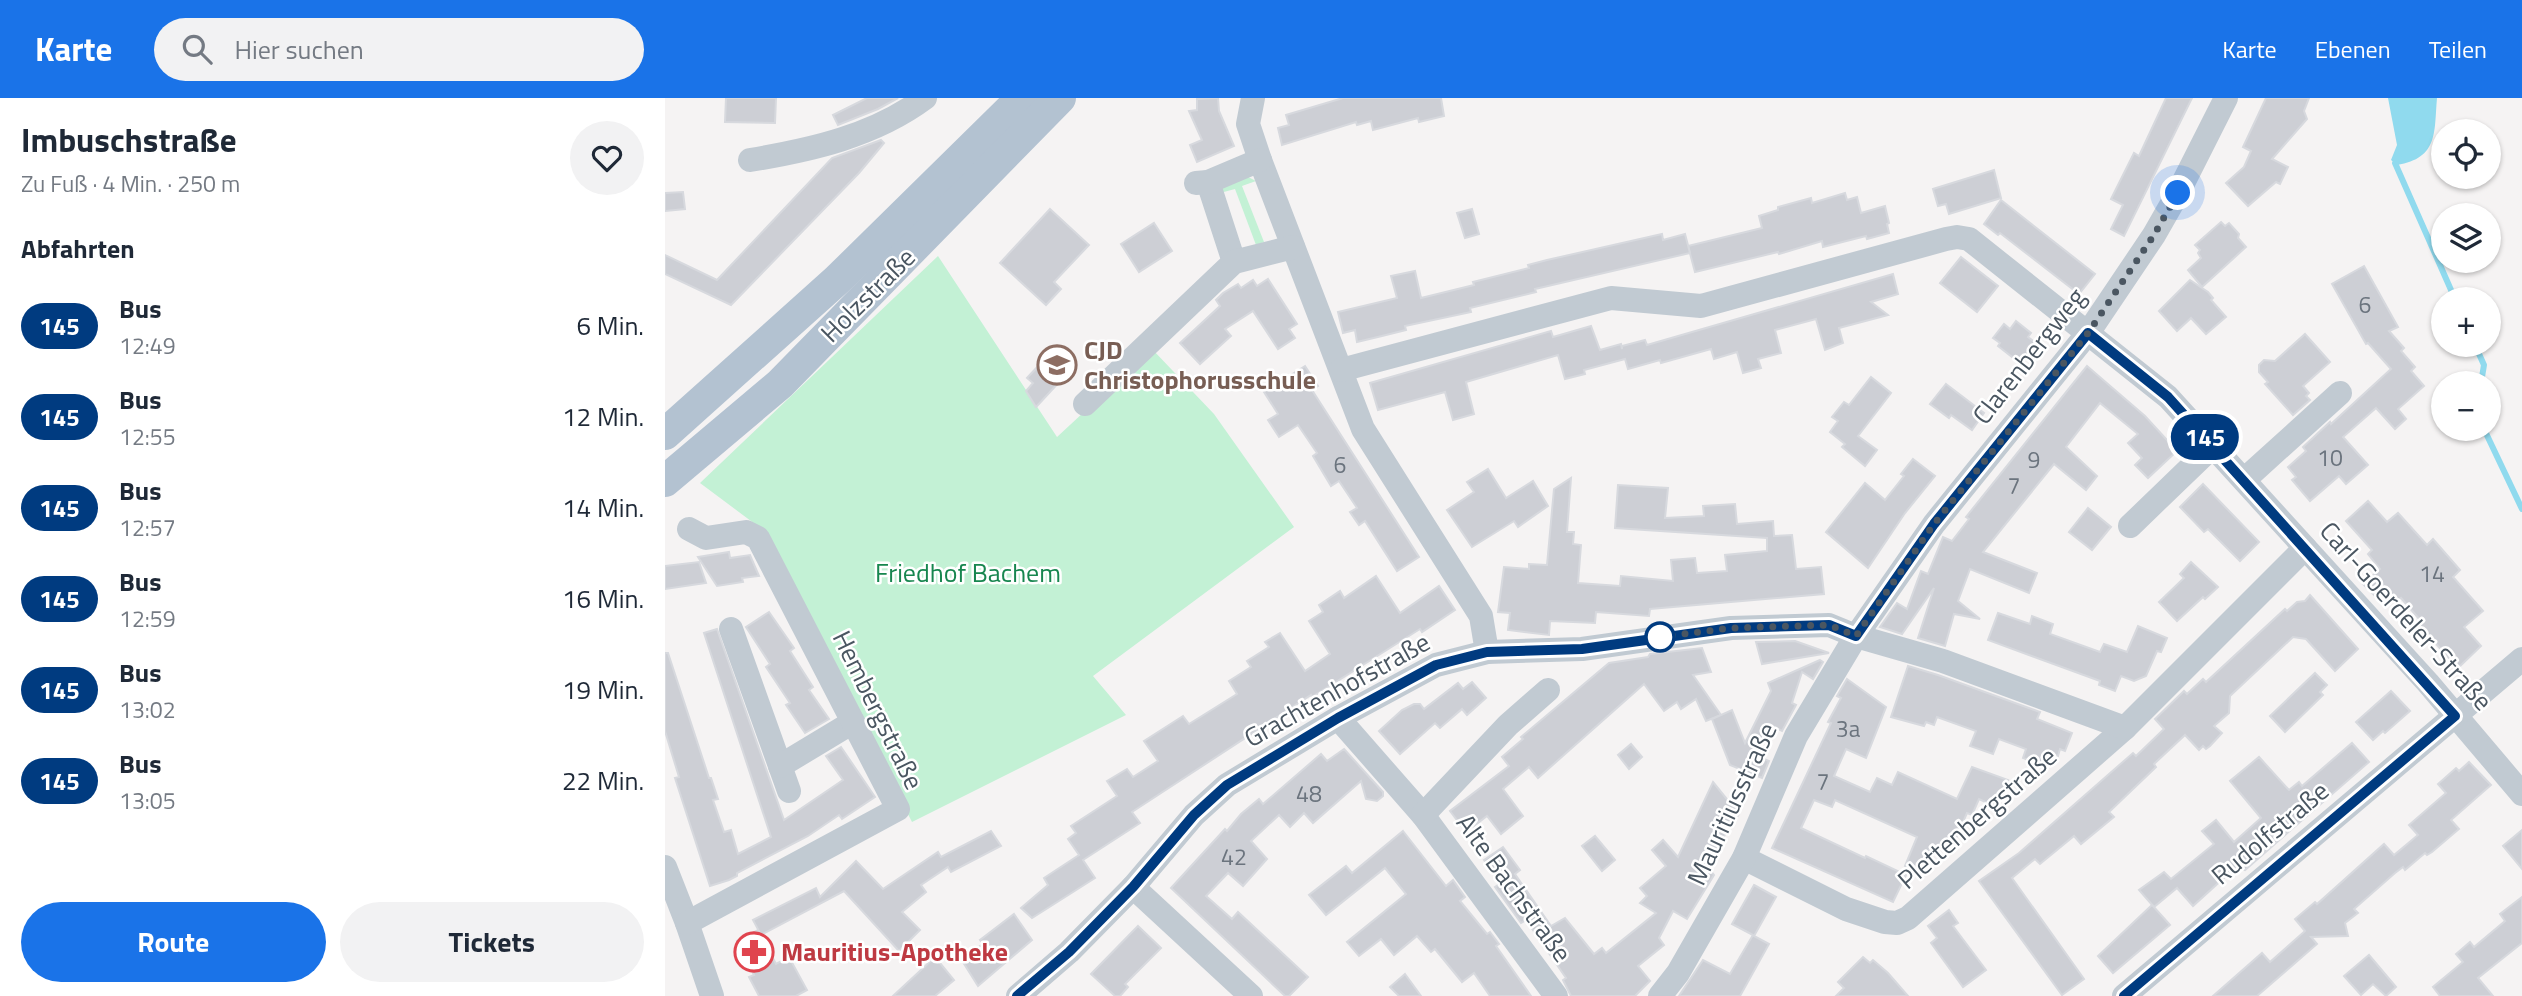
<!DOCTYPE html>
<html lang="de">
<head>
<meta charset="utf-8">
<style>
	body { margin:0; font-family:"Titillium Web",sans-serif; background:#f2f2f3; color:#1f2937; height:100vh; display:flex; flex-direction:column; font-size:26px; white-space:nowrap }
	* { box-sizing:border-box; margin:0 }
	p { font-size:23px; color:#747a83 }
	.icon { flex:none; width:38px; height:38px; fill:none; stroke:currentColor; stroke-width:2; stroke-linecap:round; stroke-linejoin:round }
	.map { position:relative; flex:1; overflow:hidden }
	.drawer { display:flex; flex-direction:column; background:#fff; width:665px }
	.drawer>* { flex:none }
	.badge { padding:0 14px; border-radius:23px; font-size:24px; line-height:46px }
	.controls { position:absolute; left:1766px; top:21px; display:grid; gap:14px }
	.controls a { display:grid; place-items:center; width:70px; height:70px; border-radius:50%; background:#fff; box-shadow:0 2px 5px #0004; font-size:35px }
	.you { position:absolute; width:35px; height:35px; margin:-18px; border:5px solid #fff; border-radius:50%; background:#1a73e8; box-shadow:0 0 0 10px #1a73e833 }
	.map>.badge { position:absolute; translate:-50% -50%; box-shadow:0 0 0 4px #fff }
	h2 { padding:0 21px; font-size:26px; line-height:63px }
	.round { display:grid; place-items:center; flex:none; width:74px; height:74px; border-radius:37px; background:#f2f2f3 }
	.summary { display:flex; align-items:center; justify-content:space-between; height:119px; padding:0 21px }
	h1 { font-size:33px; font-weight:700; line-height:52px }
	.primary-button { display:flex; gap:14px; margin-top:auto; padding:14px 21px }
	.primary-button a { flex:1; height:80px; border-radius:42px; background:#1a73e8; color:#fff; font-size:28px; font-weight:700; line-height:80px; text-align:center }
	.primary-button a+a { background:#f2f2f3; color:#1f2937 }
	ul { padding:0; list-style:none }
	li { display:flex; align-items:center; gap:21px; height:91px; padding:0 21px }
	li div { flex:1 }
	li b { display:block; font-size:26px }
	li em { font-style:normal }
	li .badge { min-width:77px; font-weight:700; text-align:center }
	header { display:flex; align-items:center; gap:42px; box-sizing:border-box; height:98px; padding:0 35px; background:#1a73e8; color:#fff }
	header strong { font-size:33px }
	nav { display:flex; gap:38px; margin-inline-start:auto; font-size:24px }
	.search { width:490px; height:63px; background:#f2f2f3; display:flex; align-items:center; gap:18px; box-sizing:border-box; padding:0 24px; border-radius:38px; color:#747a83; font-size:26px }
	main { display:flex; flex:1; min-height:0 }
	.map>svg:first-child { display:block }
	.green { fill:#c3f1d5 }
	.water { fill:#90daee }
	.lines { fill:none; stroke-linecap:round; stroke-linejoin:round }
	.stream { stroke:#90daee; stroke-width:6 }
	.building { fill:#cdcfd5; stroke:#d7d9de; stroke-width:2 }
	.minor { stroke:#c1cad2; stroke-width:24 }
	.major { stroke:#b3c2d1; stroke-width:32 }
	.line-casing { stroke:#fff; stroke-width:16 }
	.line { stroke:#003b80; stroke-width:10 }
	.walk { stroke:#4a5661; stroke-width:7; stroke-dasharray:0 12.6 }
	.stop-dot { fill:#fff; stroke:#003b80; stroke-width:3.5 }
	.labels { text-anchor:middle; stroke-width:5; stroke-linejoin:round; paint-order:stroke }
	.number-label { font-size:23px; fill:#6b747e }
	.street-label { font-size:26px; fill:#4a5661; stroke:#fff }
	.education-label { font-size:26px; font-weight:bold; fill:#785e54; stroke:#fff; text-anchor:start }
	.park-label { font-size:26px; fill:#17864f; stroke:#fff }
	.health-label { font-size:26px; font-weight:bold; fill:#be3a42; stroke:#fff; text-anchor:start }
</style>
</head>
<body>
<header>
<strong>Karte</strong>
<div class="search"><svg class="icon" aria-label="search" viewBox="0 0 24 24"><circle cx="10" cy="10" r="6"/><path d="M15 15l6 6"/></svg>Hier suchen</div>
<nav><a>Karte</a><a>Ebenen</a><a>Teilen</a></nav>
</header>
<main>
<section class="drawer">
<div class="summary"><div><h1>Imbuschstraße</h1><p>Zu Fuß · 4 Min. · 250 m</p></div><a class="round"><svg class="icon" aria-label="heart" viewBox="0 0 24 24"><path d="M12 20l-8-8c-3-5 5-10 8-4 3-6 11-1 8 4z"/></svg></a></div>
<h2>Abfahrten</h2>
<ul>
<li><span class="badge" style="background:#003b80;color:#fff">145</span><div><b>Bus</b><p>12:49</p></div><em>6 Min.</em></li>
<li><span class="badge" style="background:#003b80;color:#fff">145</span><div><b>Bus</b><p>12:55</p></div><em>12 Min.</em></li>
<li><span class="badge" style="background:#003b80;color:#fff">145</span><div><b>Bus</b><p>12:57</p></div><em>14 Min.</em></li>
<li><span class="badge" style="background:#003b80;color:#fff">145</span><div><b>Bus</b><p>12:59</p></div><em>16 Min.</em></li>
<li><span class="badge" style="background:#003b80;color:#fff">145</span><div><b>Bus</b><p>13:02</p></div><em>19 Min.</em></li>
<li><span class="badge" style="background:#003b80;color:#fff">145</span><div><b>Bus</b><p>13:05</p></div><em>22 Min.</em></li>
</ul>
<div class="primary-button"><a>Route</a><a>Tickets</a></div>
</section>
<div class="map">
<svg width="1857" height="898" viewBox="0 0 1857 898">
	<rect width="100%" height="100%" fill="#f5f3f3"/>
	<g class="green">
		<path d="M583,79L591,83L577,88L599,144L591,147L570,91L555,95L556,89Z"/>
		<path d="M273,158L392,339L487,251L549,316L629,429L428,578L461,617L247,724L105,443L98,432L35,385Z"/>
	</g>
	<path class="water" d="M1723,0H1772C1769,34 1774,60 1732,67L1726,62L1732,47Z"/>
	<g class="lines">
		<g class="stream">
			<path d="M1734,60L1730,65L1790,201"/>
			<path d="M1810,247L1819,267L1816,285"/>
			<path d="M1819,331L1857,411"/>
		</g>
	</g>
	<g class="building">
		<path d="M61,0H111L110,25L60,24Z"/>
		<path d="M202,0H233L213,11L173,27L168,17Z"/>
		<path d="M553,0L554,13L569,48L532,64L525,47L537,42L524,13L532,12V1Z"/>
		<path d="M678,0H776L779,18L754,24L753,20L708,32L706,23L692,27L691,24L617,47L613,30L624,27L621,17Z"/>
		<path d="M1501,0H1527L1459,138L1446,131L1458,107L1446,101L1469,55L1474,58Z"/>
		<path d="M1601,0H1644L1639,13L1642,21L1607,61L1623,69L1615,86L1611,84L1583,108L1561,85L1579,69L1586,53L1578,49Z"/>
		<path d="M216,42L219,45L194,75L66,207L0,176V157L52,182L167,60Z"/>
		<path d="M1329,72L1336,100L1284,116L1281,106L1273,108L1268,91Z"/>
		<path d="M18,94L20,111L0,113V95Z"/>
		<path d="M1180,95L1182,102L1192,99L1196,115L1220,108L1224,125L1222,126L1224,135L1202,141L1201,138L1158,149L1157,143L1114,156L1113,154L1030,174L1023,148L1097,130L1094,118L1113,112V109L1146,100L1147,105Z"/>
		<path d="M1336,102L1430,176L1414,196L1335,135L1333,137L1319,126Z"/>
		<path d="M385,111L424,147L389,184L396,191L381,207L335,165Z"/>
		<path d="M807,111L814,136L800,140L792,115Z"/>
		<path d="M1556,124L1560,128L1564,125L1574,136L1573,140L1581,149L1537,189L1523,172L1536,160L1533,155L1535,152L1530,147Z"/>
		<path d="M489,125L507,153L474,174L456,146Z"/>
		<path d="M997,136L998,142L1020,136L1025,155L870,191L871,194L805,210L806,214L740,228L741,232L717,238L692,244L690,232L678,235L673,214L732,200L726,178L750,173L756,200L809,187L808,184L864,170L863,167L882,162Z"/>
		<path d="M1296,159L1333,188L1312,214L1275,185Z"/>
		<path d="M1699,168L1733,229L1724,233L1739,250L1736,253L1750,269L1746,273L1759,288L1733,311L1741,321L1730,331L1711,310L1678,339L1703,367L1681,386L1674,378L1645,403L1627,382L1631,379L1623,369L1641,353L1638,349L1665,324L1666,326L1726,271L1703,245L1701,246L1667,186Z"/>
		<path d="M1228,176L1233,196L1206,204L1223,217L1174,230L1178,245L1160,252L1151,221L1110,232L1116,255L1093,261L1096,270L1078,275L1072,254L1049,261L1046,251L996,265L995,262L963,271L960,261L919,272L920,276L900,281L893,257L801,284L809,316L788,322L780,294L713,312L705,285L886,233L888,239L926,228L935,252L956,246L957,251V248L980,242L982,247Z"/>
		<path d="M603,181L632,226L624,231L630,240L613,251L588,213L560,231L566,238L535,266L515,245L555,208L551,202L558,195L573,186L576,190L588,182L592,188Z"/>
		<path d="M1525,182L1543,194L1548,200L1546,202L1561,219L1541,236L1526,220L1512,233L1494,213Z"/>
		<path d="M1351,223L1366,235L1363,239L1371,245L1356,266L1333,248L1335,245L1328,240L1339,226L1345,231Z"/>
		<path d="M1640,236L1665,264L1638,288L1644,295L1641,298L1645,302L1628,317L1600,286L1603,284L1594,274V267L1599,262L1610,263Z"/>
		<path d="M391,249L410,267L371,309L361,293L368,285L362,280Z"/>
		<path d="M640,268L653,288L647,292L754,459L732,473L700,423L694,427L685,414L692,410L674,383L666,388L648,358L652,355L633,327L614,339L603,322L613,316L599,294Z"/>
		<path d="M1422,268L1480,318L1512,353L1483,380L1470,367L1477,360L1463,345L1473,336L1435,305L1401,349L1432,378L1421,392L1389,366L1318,454L1372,475L1364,495L1305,471L1293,503L1315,521L1289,516L1280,548L1253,540L1269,490L1237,536L1215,529L1232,505L1242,511L1256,473L1263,476L1278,439L1287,443L1304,421L1301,419Z"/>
		<path d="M1206,279L1226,295L1193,338L1212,352L1200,368L1177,349L1180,346L1165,334L1173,323L1167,319L1179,304L1184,307Z"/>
		<path d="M1281,286L1319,315L1307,332L1286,317L1284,320L1265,306Z"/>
		<path d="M1248,361L1270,378L1240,415L1203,470L1161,434L1200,385L1220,402L1239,378L1236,376Z"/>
		<path d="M823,371L841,400L868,383L883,408L853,429L849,423L807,449L782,412L809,394L802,384Z"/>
		<path d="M906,380L902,434H909L908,446L916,447L913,485L955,488L956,478L1008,483L1006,462L1030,460L1032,475L1062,473L1060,457L1102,453V440L950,430L953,387L1003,390L1000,420L1039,418L1038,408L1070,406L1072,426L1108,423L1109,438L1127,437L1131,471L1156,469L1159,496L985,511L984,518L931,514L930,525L885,523L884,537L843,532L845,515L833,514L839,469L864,471V466L882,467L889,391Z"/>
		<path d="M1538,386L1594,444L1575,463L1543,431L1539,434L1515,409Z"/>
		<path d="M1703,403L1722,424L1733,415L1762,447L1768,441L1795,472L1788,479L1818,513L1799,529L1816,548L1793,570L1765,539L1761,542L1749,529L1756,523L1736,500L1731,504L1718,491L1710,498L1698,486L1715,471L1703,456L1707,452L1681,423Z"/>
		<path d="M1423,410L1446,429L1427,452L1404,434Z"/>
		<path d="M64,454L65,460L85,457L94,478L77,480L78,484L52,488L33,459Z"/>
		<path d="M34,464L41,485L0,491V468Z"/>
		<path d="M1526,464L1553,489L1540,501L1538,499L1512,523L1494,504L1519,480L1515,476Z"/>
		<path d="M711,478L735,515L774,488L790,512L757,534L755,531L647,599L646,597L467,714L475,725L418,762L430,780L367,820L356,810L383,787L379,780L414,757L403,741L411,735L406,728L452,698L442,683L462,671L468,679L493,663L479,643L518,618L524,626L572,596L564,583L586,569L582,563L604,549L600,544L615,535L640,573L665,556L644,523L658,514L654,507L675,493L679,500Z"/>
		<path d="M1645,497L1693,551L1670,573L1641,541L1628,539L1565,598L1564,615L1549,628L1557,635L1545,648L1541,651L1538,648L1534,652L1520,637L1489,666L1491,669L1444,714L1449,719L1416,746L1409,738L1375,766L1370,761L1347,780L1419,881L1397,897L1314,783L1354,755L1468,655L1471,658L1499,631L1490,621L1519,593L1522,596L1538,581L1541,584L1620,511L1622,513L1632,504L1640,503Z"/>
		<path d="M104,514L129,550L125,553L148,589L144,592L164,621L140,635L121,607L125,605L101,569L105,566L81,529Z"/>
		<path d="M1333,515L1365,526L1367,518L1388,526L1385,536L1435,554L1439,546L1462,554L1473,528L1502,540L1496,554L1492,553L1481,578L1469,583L1456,578L1450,593L1434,587L1435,583L1323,542Z"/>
		<path d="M52,531L119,722L178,682L161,658L176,649L210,699L177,721L174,717L143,738L72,775V778L64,782L45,788L10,680L14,679L0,633V555H3L44,680H46L53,701L48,702L59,734L66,732L73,756L106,739L39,535Z"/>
		<path d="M1130,543L1164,555L1097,566L1091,544Z"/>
		<path d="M1037,550L1046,574L1028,577L1056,617L1041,623L1031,601L1016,611L1012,604L999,613L979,586L873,680L864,669L838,691L858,718L836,736L822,718L801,734L785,713L844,668L837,659L858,641L856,639L944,565L983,559L985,556Z"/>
		<path d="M1155,562L1158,564L1148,581L1137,574L1127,605L1131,607L1117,633L1104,626L1092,658L1104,663L1097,680L1065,667L1047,621L1067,612L1080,645L1106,593L1103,585Z"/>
		<path d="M1243,568L1273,577L1375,614L1372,621L1407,635L1400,653L1395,651L1393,658L1387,656L1382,669L1358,660L1361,651L1334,641L1328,656L1305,648L1311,633L1272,619L1269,627L1261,624L1259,628L1226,619Z"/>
		<path d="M1650,575L1662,587L1655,594L1658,597L1620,634L1605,618Z"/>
		<path d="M1182,581L1221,609L1201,660L1181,651L1169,678L1205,694L1212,680L1227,687L1233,674L1292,701L1307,669L1343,682L1331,709L1314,701L1307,717L1302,715L1285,754L1267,746L1254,774L1240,768L1252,739L1170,702L1167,709L1149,702L1136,730L1200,760L1201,758L1241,777L1228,804L1107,750L1166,625L1163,624L1176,600L1172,598Z"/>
		<path d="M807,584L821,600L802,617L797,611L775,630L770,625L735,656L714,633L737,612L749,606H755L759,611L793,585L798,591Z"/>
		<path d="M1726,593L1745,613L1720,635L1718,633L1708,642L1691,624Z"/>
		<path d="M1687,645L1704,664L1580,772L1571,769L1528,808L1512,790L1489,809L1474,792L1499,774L1506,781L1549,746L1537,733L1551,722L1569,744L1596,720L1565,683L1594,659L1624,692L1634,684L1637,688Z"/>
		<path d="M966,646L977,659L964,671L953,657Z"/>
		<path d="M679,651L718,694V698L712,703L701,701L696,683L648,725L639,715L625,729L614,717L586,743L602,761L578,788L563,775L541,798L567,821L573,814L643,879L624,898H620L506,790L560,731L562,733L576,716L594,701L598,706L656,656L662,663Z"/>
		<path d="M1804,664L1826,687L1786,722L1794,731L1767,754L1762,757L1760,755L1740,772L1738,769L1730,775L1689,811L1693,815L1680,825L1683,838L1646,839L1652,846L1592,898H1548L1597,855L1605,864L1640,833L1630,821L1650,804L1652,806L1719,746L1729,757L1753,737L1744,727L1781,695L1773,686L1791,670L1794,673Z"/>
		<path d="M1048,684L1074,716L1053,747L1043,769L1049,777L1022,821L1008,813L994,840L999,847L973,868L985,883L970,898H906L898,882L901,880L861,822L856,825L830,789L836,785L819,762L838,749L855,772L850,776L886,828L900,820L929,856L937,850L941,855L991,815L975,805L982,798L975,790L1001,768L987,752L998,742L1013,759Z"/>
		<path d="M1857,732V771L1838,748Z"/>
		<path d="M326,733L336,748L286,774L283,769L256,787L261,794L237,814L255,832L234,853L179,793L96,837L88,822L151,790L155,799L191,763L218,791L273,754L276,759Z"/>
		<path d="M738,733L781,788L788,782L800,799L795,803L822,836L825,834L834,846L831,848L866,898H825L809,875L797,884L770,851L766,854L752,838L729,857L716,841L694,858L682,844L741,796L720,770L661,817L644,797L681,768L687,775Z"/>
		<path d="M930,738L950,762L937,773L917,748Z"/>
		<path d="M1089,787L1111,799L1089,838L1104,846L1075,898H1014L1038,862L1065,876L1088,837L1067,826Z"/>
		<path d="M1857,799V845L1813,880L1828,898H1775L1768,889L1798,864L1791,856L1805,844L1809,849L1840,823L1835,816Z"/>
		<path d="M1487,807L1505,827L1448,875L1433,858Z"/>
		<path d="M1284,812L1293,825L1288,828L1321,872L1298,889L1266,845L1272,840L1263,828Z"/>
		<path d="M349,816L367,842L313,888L296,861L318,846L315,842Z"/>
		<path d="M473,828L496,850L460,886L463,889L455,898H450L426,876Z"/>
		<path d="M93,832L111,866L124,859L142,892L131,898H94L84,879L89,877L72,843Z"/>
		<path d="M1704,857L1731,889L1721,898L1708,886L1696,897L1679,878Z"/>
		<path d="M270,859L289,882L270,898H228Z"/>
		<path d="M1198,859L1205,865L1208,862L1223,875L1243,898H1171L1179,890L1173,884Z"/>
		<path d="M740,876L756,898H734L725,889Z"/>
	</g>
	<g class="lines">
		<g class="minor">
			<path d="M588,0L583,26L595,62L698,331L816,518L822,554"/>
			<path d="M85,62C146,52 209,38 260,0"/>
			<path d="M543,84L569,164"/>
			<path d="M531,85L543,84L595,62"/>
			<path d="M676,272L946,200L1036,208L1281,141L1292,139L1304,141L1503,299L1763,585L1857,696"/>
			<path d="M420,306L569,164L628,149"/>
			<path d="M1579,382L1675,295"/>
			<path d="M1465,428L1548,348"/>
			<path d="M66,531L124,693"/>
			<path d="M673,620L758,717L891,898"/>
			<path d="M115,668L188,624"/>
			<path d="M758,717L843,627L883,592"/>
			<path d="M1079,760L1181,811L1220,824L1232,825L1243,820L1460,630"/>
			<path d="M0,769L22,825L47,898"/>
			<path d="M468,789L586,898"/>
			<path d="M22,825L233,711L93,440L81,434L41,440L24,431"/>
			<path d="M353,898L404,854L468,789L529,717L562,687L673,620L771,567L822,554L917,551L1066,530L1164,527L1191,538L1278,563L1460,630L1640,450"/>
			<path d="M995,898L1013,875L1079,760L1131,638L1191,538L1269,426L1423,235L1489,137L1513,95L1561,0"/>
			<path d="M1459,898L1857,561"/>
		</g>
		<g class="major">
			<path d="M0,336L172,182L357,0"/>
			<path d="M0,383L115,286L395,0"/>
		</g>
	</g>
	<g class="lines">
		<g class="line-casing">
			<path id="line" d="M352,898L404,854L468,789L529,717L562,687L673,620L771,567L822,554L917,551L1066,530L1164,527L1191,538L1269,426L1423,235L1503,299L1790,618L1459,898"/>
		</g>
		<use href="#line" class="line"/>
		<path class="walk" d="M995,539L1066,530L1164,527L1191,538L1269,426L1423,235L1489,137L1513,95"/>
	</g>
	<defs>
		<g id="school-ring" transform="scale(2.0125)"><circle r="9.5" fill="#fff" stroke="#8d6e63" stroke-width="1.5"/><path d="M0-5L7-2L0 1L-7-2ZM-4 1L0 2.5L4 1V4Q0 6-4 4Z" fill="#8d6e63"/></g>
		<g id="pharmacy-ring" transform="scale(2.0125)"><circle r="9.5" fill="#fff" stroke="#e0444e" stroke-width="1.5"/><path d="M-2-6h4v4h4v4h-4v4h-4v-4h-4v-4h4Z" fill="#e0444e"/></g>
	</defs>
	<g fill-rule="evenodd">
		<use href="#school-ring" x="392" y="267"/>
		<use href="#pharmacy-ring" x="89" y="854"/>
	</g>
	<circle class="stop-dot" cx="995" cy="539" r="14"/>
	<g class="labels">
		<g class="number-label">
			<text x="1700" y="215">6</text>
			<text x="1665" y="368">10</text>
			<text x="1369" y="370">9</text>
			<text x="675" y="375">6</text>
			<text x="1349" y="396">7</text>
			<text x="1767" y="484">14</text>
			<text x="1183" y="639">3a</text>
			<text x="1158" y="692">7</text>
			<text x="644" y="704">48</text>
			<text x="569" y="767">42</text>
		</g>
		<g class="street-label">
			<text transform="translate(203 197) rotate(-45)" y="9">Holzstraße</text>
			<text transform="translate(1364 258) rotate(-52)" y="9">Clarenbergweg</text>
			<text transform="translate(1741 518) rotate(48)" y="9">Carl-Goerdeler-Straße</text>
			<text transform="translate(672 592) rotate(-29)" y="9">Grachtenhofstraße</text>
			<text transform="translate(213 612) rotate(64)" y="9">Hembergstraße</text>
			<text transform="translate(1067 706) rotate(-65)" y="9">Mauritiusstraße</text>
			<text transform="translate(1312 720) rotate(-41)" y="9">Plettenbergstraße</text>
			<text transform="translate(1605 735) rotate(-40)" y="9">Rudolfstraße</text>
			<text transform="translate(849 790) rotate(54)" y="9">Alte Bachstraße</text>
		</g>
		<g class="education-label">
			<text x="419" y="261">CJD<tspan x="419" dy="30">Christophorusschule</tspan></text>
		</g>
		<g class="park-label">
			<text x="303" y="484">Friedhof Bachem</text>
		</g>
		<g class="health-label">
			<text x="116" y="863">Mauritius-Apotheke</text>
		</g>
	</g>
</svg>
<div class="controls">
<a><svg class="icon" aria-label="locate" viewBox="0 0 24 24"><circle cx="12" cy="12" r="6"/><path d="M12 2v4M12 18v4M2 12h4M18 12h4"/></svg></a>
<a><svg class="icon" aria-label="layers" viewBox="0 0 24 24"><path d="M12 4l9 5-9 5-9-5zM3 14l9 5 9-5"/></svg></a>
<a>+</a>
<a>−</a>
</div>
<div class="you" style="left:1513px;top:95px"></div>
<b class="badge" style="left:1540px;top:339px;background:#003b80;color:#fff">145</b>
</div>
</main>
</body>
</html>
